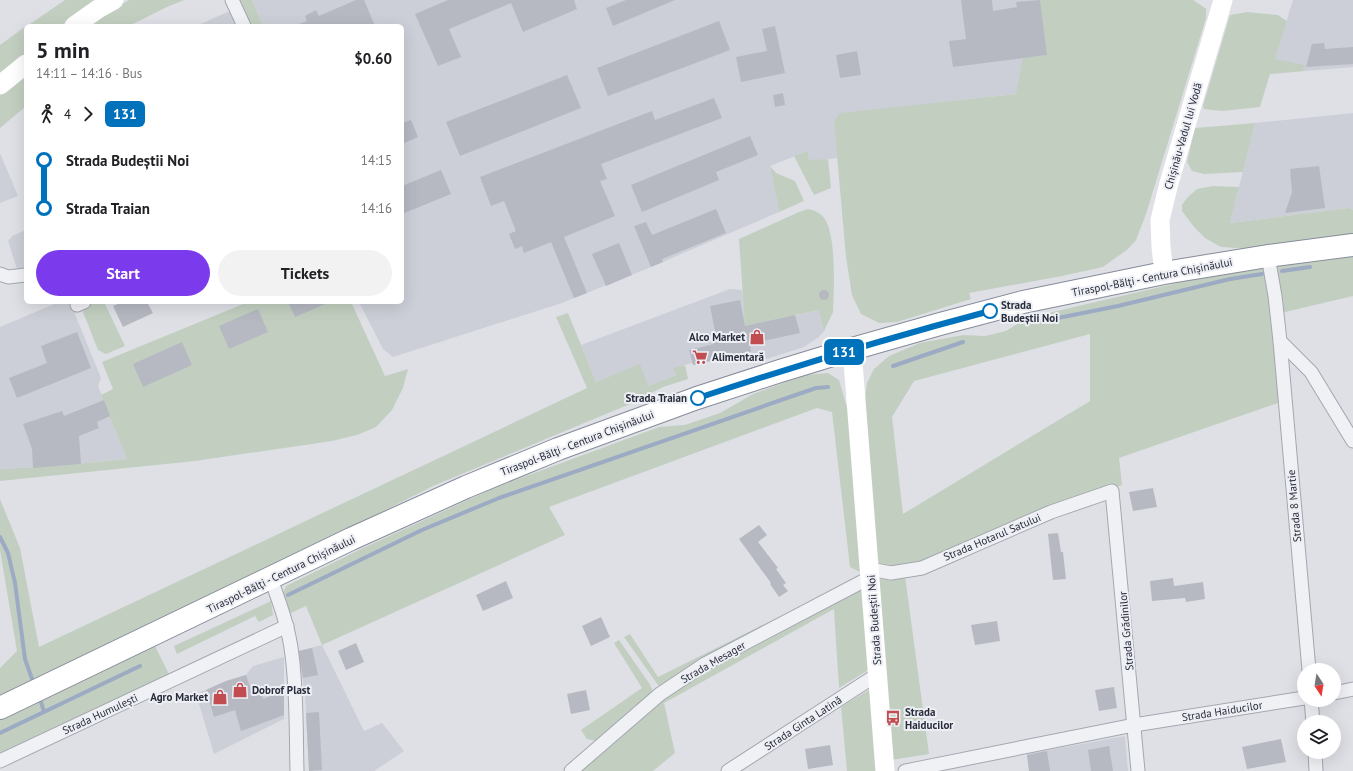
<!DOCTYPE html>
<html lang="en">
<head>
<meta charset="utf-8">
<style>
	body { margin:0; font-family:"PT Sans",sans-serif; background:#f2f2f2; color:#202124; height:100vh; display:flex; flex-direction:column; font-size:15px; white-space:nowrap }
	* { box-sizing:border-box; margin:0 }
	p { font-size:13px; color:#757577 }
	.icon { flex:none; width:22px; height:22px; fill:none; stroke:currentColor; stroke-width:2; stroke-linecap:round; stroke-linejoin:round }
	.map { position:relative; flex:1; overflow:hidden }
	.side { position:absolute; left:24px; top:24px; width:380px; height:280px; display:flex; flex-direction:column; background:#fff; border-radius:6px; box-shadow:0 4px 16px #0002 }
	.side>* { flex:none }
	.badge { padding:0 8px; border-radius:6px; font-size:14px; line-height:26px }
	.needle { width:26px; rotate:168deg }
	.fabs { position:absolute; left:1297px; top:663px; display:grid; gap:8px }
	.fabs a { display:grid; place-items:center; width:44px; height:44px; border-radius:50%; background:#fff; box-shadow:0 4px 16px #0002; font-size:20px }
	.map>.badge { position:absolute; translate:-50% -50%; box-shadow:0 0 0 2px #fff }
	.legs { display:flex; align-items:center; gap:6px; height:44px; padding:0 12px; font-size:13px }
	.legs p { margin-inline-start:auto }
	.headline { display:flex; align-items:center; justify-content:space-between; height:68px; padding:0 12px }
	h1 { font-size:22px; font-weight:600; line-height:30px }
	.button { display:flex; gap:8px; margin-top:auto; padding:8px 12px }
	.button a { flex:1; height:46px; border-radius:24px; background:#7c3aed; color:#fff; font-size:16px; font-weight:600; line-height:46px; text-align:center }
	.button a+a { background:#f2f2f2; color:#202124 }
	ul { padding:0 12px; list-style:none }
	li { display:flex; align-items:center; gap:14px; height:48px; font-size:15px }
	li i { display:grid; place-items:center; width:6px; height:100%; margin:0 5px; background:currentColor }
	li i::after { content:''; width:10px; height:10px; margin:-5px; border:3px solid; border-radius:50%; background:#fff }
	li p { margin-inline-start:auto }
	li:first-child i { background:linear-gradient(#0000 50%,currentColor 0) }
	li:last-child i { background:linear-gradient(currentColor 50%,#0000 0) }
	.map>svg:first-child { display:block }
	.built { fill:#cccfd7 }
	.green { fill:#c2cfc0; fill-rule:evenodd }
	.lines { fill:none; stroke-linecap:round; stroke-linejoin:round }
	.stream { stroke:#9caac3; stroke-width:4 }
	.building { fill:#b6b9c2 }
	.street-casing { stroke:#a4a7af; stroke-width:15 }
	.highway-casing { stroke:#878c9b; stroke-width:24 }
	.street { stroke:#f0f1f5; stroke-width:13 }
	.secondary { stroke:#fff; stroke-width:19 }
	.highway { stroke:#fff; stroke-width:22 }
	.line-1-casing { stroke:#fff; stroke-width:9 }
	.line-1 { stroke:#0072bc; stroke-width:6 }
	.stop-1-dot { fill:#fff; stroke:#0072bc; stroke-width:2 }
	.labels { text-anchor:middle; stroke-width:4; stroke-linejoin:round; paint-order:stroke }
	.street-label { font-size:11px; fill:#292d3b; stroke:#edeff4 }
	.stop-label { font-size:11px; font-weight:bold; fill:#292d3b; stroke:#edeff4; text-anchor:start }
	.poi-label { font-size:11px; font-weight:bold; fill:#292d3b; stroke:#edeff4; text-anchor:start }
</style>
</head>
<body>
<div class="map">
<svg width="1353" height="771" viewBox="0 0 1353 771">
	<rect width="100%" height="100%" fill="#dee0e6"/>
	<g class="built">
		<path d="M252,0H1193L1206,9L1016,94L936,103L834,121L838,158L809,161L808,151L770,166L779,212L651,267L562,303L393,357L383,349L359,302H402V26H263Z"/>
		<path d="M1293,0H1353V67L1270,74Z"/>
		<path d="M232,10L240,26H196Z"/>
		<path d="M1353,113V210L1348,208L1230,223L1255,123Z"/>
		<path d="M0,153L18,196L0,203Z"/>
		<path d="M26,230V270L18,272L8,241L12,236Z"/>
		<path d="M730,289L742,290L746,326L820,310L824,331L819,337L804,347L754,363L751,352L693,365L692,363L674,368L676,375L648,386L639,365L596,382L581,345Z"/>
		<path d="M59,302H70L101,378L98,386L127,459L55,466L0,469V327Z"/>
		<path d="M322,645L364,731L382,723L404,751L374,771H309L305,694L298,651Z"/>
		<path d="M284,657V719L214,754L196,694L226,681L246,675L253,666Z"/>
		<path d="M1125,736L1128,771H1029L1027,754Z"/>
	</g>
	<g class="green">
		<path d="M65,0H101L60,26H27Z"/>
		<path d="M129,0H184L167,7L129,26H86L102,16Z"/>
		<path d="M236,0H252L263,26H248Z"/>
		<path d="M1040,0H1193L1206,9V18L1146,214L1136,240L1128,249L1103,267L1062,276L969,293L971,299L897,322L879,323L861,314L852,295L846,257L834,121L840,113L1016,94L1023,58L1047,55Z"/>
		<path d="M1247,12L1278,15L1287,21L1275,59L1305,65L1303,71L1270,74L1260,107L1222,111L1204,109L1203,106L1230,15Z"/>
		<path d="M26,26V54L0,75V45Z"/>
		<path d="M26,72V106L0,128V93Z"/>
		<path d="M1255,123L1243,172L1204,174L1192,171L1187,162L1195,128Z"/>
		<path d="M808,151L809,160L828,159L831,188L814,195L794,156Z"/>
		<path d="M770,166L776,173L795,181L804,201L779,212Z"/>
		<path d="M1213,186L1239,187L1230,223L1348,208L1353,210V236L1253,249L1221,247L1205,238L1194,227L1182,211V205L1187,198L1197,189Z"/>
		<path d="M808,209C817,211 823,214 827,223C836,244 834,289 833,312L824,331L819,310L745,326L739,239L799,212Z"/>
		<path d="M1353,252V296L1281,313L1275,261Z"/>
		<path d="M1263,263L1269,289L1281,402L1119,458L1122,485L1050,508L922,563L889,567L875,561L863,412L867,383L874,369L889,356L920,343L963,335L985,336L1006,331L1027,318ZM1090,334V401L903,514L892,417L914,381Z"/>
		<path d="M93,302H104L125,346L106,354L98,350L83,312L87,304Z"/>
		<path d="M248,302H351L385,376L408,369L403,388L392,410L376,427L357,435L332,441L195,461L0,481V469L55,466L127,459L101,395L113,389L102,362Z"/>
		<path d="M568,313L596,382L640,364L648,386L676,375L673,368L685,365L688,379L663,387L630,404L433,486L339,534L0,701V668L17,651L0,550V499L20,548L39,647L587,388L556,317Z"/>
		<path d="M828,373L839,380L848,411L862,573L850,567L832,412L817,408L549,507L565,535L322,645L306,606L287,615L282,595L286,586L361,549L494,488L659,427L685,425L720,413L753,394L805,375Z"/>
		<path d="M905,576L929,754L891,760L877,579L894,578Z"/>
		<path d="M845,584L663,687L658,685L624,637L630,634L658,677Z"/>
		<path d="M863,586L870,669L839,688L834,609L664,703L675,753L653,771H579L660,698L707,667Z"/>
		<path d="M271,601L273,615L259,622L255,616L177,654L174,646Z"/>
		<path d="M619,640L649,683L654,693L599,742L587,739L581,730L642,688L614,643Z"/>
		<path d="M154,644L170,676L0,756V717Z"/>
		<path d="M872,688L879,771H847L841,707Z"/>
	</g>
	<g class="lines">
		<g class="stream">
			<path d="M1282,271L1310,267"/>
			<path d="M1038,322L1118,306L1230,279L1262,274"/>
			<path d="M893,366L963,342"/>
			<path d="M0,537L8,553L15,583L25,659L32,679"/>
			<path d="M288,595L422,530L499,498L816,388L828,387"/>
			<path d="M41,702L44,712"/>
			<path d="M0,733L140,666"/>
		</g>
	</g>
	<g class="building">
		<path d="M356,0H364L375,26H294L307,21L305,16L316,10L319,16Z"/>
		<path d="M448,0H574L577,9L523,32L511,3L449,29L461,57L438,66L415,14Z"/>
		<path d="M626,0H675L613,26L606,8Z"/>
		<path d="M961,0H992L993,11L1017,7L1016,2L1040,0L1047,55L953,67L949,41L966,39Z"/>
		<path d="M719,21L730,50L608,96L597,68Z"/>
		<path d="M775,26L785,73L741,82L736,57L767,51L762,29Z"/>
		<path d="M1324,43L1325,49L1353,47V64L1306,67L1312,44Z"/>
		<path d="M857,51L861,75L840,78L836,55Z"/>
		<path d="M567,75L581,108L460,156L446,122Z"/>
		<path d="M783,93L785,105L775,107L773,95Z"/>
		<path d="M714,98L722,118L601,164L607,179L600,181L615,216L564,237L587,293L574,298L551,242L524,253L522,246L515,249L509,234L516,231L504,201L491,206L480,177L652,111L655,120Z"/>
		<path d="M411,120L418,137L402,144V123Z"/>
		<path d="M750,136L758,155L716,172L719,180L642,212L631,185Z"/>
		<path d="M1319,166L1325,208L1285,213L1292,192L1290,169Z"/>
		<path d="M441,170L451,194L402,214V186Z"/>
		<path d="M716,209L726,233L662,259L663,262L651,267L634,226L646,222L652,235Z"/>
		<path d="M619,243L632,275L606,286L592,254Z"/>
		<circle cx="824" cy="295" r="5"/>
		<path d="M740,300L745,326L795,315L800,333L750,344L751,352L693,365L689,350L714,344L711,332L715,331L710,306Z"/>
		<path d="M123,302H147L153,313L123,327L113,306Z"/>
		<path d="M288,302H330L295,317Z"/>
		<path d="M258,309L268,332L229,349L219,326Z"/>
		<path d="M77,332L91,368L17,398L9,378L47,363L41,346Z"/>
		<path d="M182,342L192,365L143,387L133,364Z"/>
		<path d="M104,400L110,416L97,422L99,428L79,436L81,464L33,468L32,449L23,424L62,411L64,416Z"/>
		<path d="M1153,488L1157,507L1133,511L1129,492Z"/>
		<path d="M759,525L767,535L758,542L778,568L776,569L786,583L783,585L788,591L779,597L770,584L771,583L739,539Z"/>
		<path d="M1058,533L1061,552H1063L1066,579L1053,580L1048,534Z"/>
		<path d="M1173,578L1174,586L1203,582L1205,599L1186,602L1185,598L1152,601L1150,581Z"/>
		<path d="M506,581L513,598L483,611L476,595Z"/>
		<path d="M601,617L610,637L591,646L582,626Z"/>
		<path d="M997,621L1000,641L975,645L971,625Z"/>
		<path d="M356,643L364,662L346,670L338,651Z"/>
		<path d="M312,648L318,675L303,678L299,651Z"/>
		<path d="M246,675L250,687L258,684L263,699L284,691V715L241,731L235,710L214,717L206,690L226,681Z"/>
		<path d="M1114,687L1117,708L1099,711L1095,690Z"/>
		<path d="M586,690L590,710L571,714L567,694Z"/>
		<path d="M319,712L322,770L309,771L306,713Z"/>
		<path d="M1281,739L1286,762L1247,769L1242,747Z"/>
		<path d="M830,745L833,765L808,769L805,749Z"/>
		<path d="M1109,746L1113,771H1091L1088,750Z"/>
		<path d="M1047,751L1050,771H1029L1027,755Z"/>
	</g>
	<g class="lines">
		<g class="street-casing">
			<g id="street">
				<path d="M232,0L244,26"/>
				<path d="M1268,256L1275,296L1280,341L1311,372L1353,441"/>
				<path d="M0,274L8,277L26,275"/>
				<path d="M77,305L84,302"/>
				<path d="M1280,341L1309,670"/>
				<path d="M870,569L891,573L922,568L1051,512L1112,491L1138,771"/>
				<path d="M271,579C280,604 289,628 292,655C297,693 296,733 297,771"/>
				<path d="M1334,693L1353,689"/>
				<path d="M1311,700L1313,722"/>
				<path d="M1315,752L1316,771"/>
				<path d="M0,761L287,626"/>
				<path d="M571,771L660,694L705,664L871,577"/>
				<path d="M728,771L878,674"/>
				<path d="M905,771L1134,725L1304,698"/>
			</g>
		</g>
		<g class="highway-casing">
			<path id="highway" d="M0,708L351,539L466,487L558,449L697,398L780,371L852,349L940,324L1023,302L1164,273L1268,256L1353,245"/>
		</g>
		<use href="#street" class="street"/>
		<g class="secondary">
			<path d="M74,26L98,9L114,0"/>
			<path d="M0,85L26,64"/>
			<path d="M1164,273L1161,247L1160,220L1169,183L1223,0"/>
			<path d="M852,349L885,771"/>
		</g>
		<use href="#highway" class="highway"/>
	</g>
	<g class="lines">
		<g class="line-1-casing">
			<path id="line-1" d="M698,398C795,366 892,337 990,311"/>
		</g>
		<use href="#line-1" class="line-1"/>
	</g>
	<defs>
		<g id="shop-bare" transform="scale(1.2)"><path d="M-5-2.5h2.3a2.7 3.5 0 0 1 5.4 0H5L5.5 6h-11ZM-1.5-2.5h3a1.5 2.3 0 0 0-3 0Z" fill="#c14d50" stroke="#edeff4" stroke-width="2.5" paint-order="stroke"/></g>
		<g id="supermarket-bare" transform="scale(1.2)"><path d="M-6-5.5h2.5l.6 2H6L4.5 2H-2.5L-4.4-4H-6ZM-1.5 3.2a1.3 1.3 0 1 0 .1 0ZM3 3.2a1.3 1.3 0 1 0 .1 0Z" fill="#c14d50" stroke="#edeff4" stroke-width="2.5" paint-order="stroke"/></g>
		<g id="bus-bare" transform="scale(1.2)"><path d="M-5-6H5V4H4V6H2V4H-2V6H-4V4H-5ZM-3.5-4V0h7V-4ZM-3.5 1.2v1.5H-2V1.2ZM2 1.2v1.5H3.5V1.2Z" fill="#c14d50" stroke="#edeff4" stroke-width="2.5" paint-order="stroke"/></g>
	</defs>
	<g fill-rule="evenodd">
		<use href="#shop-bare" x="757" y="337"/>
		<use href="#supermarket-bare" x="700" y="357"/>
		<use href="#shop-bare" x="240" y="690"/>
		<use href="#shop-bare" x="220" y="697"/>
		<use href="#bus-bare" x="893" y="718"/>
	</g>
	<g class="stop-1-dot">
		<circle cx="990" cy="311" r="7"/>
		<circle cx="698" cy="398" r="7"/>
	</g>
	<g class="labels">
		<g class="street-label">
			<text transform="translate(1183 136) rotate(-74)" y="4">Chișinău-Vadul lui Vodă</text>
			<text transform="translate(1152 277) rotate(-11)" y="4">Tiraspol-Bălţi - Centura Chișinăului</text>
			<text transform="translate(577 443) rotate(-21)" y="4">Tiraspol-Bălţi - Centura Chișinăului</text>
			<text transform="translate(1294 506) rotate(-95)" y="4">Strada 8 Martie</text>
			<text transform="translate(992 537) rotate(-23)" y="4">Strada Hotarul Satului</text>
			<text transform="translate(281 574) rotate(-26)" y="4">Tiraspol-Bălţi - Centura Chișinăului</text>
			<text transform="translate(874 620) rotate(-94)" y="4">Strada Budeștii Noi</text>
			<text transform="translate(1126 631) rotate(-95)" y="4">Strada Grădinilor</text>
			<text transform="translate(713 662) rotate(-30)" y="4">Strada Mesager</text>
			<text transform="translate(1222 711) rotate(-9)" y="4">Strada Haiducilor</text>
			<text transform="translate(100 714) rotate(-25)" y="4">Strada Humulești</text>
			<text transform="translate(803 723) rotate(-33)" y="4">Strada Ginta Latină</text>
		</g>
		<g class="stop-label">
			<text x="1001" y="309">Strada<tspan x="1001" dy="13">Budeștii Noi</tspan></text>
			<text x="687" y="402" text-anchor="end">Strada Traian</text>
		</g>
		<g class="poi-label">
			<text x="745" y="341" text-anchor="end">Alco Market</text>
			<text x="712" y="361">Alimentară</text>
			<text x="252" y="694">Dobrof Plast</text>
			<text x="208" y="701" text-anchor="end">Agro Market</text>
			<text x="905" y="716">Strada<tspan x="905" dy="13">Haiducilor</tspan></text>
		</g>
	</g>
</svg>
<div class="fabs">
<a><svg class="needle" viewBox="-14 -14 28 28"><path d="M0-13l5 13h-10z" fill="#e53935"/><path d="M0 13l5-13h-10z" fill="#757577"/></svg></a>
<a><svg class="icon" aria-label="layers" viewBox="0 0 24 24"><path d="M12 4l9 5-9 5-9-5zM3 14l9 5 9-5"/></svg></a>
</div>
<b class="badge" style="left:844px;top:352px;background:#0072bc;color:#fff">131</b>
<section class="side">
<div class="headline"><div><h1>5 min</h1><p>14:11 – 14:16 · Bus</p></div><b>$0.60</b></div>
<div class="legs"><svg class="icon" aria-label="walk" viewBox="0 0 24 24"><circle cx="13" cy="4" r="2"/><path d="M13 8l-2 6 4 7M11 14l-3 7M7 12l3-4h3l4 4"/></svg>4<svg class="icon" aria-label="forward" viewBox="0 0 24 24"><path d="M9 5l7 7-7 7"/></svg><b class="badge" style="background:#0072bc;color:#fff">131</b></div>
<ul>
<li><i style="color:#0072bc"></i><b>Strada Budeștii Noi</b><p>14:15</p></li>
<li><i style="color:#0072bc"></i><b>Strada Traian</b><p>14:16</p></li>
</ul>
<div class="button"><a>Start</a><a>Tickets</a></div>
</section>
</div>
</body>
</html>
